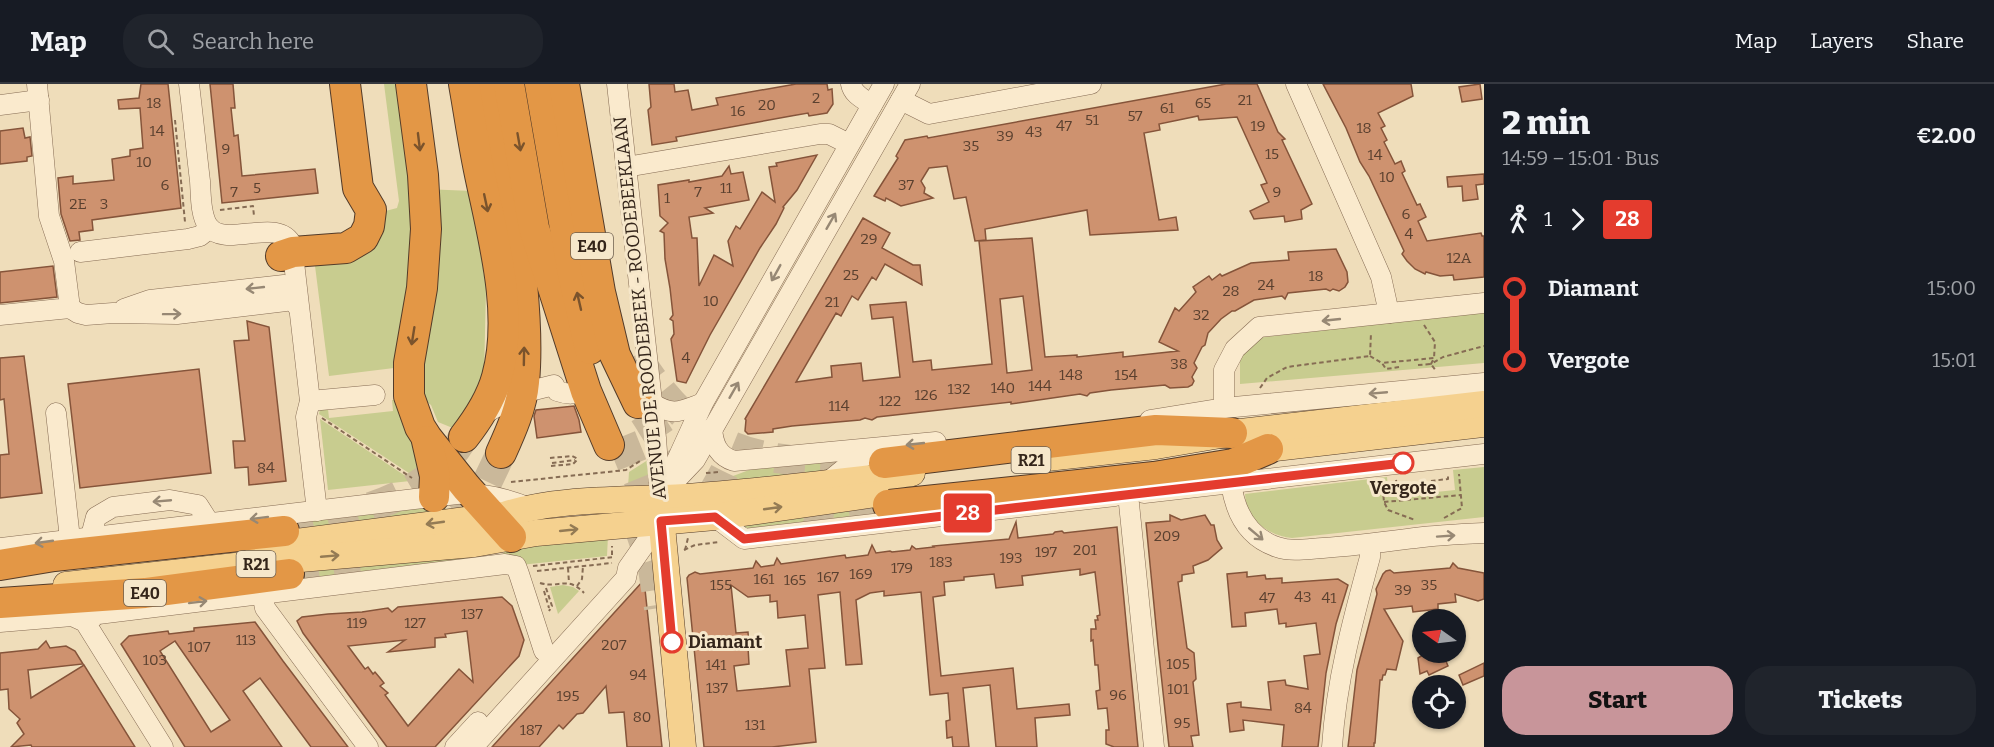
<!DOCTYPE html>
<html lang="en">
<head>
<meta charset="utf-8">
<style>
	body { margin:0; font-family:Bitter,serif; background:#20242c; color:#f1f3f6; height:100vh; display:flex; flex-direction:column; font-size:22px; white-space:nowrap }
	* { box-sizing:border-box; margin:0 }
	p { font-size:20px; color:#9ea1a6 }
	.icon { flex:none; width:33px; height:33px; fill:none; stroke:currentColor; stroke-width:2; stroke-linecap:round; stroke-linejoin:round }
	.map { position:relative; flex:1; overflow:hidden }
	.panel { display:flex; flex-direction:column; background:#171b24; width:510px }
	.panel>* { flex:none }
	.badge { padding:0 12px; border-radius:4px; font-size:21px; line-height:39px }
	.needle { width:39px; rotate:284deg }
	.fabs { position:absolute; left:1412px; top:525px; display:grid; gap:12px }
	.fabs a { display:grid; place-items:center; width:54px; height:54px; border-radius:50%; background:#171b24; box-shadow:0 2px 4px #0004; font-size:30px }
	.map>.badge { position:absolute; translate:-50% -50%; box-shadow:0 0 0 3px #fff }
	.legs { display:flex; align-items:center; gap:9px; height:66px; padding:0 18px; font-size:20px }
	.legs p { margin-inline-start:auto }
	.summary { display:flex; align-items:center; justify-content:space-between; height:102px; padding:0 18px }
	h1 { font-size:33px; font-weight:800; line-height:45px }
	.action { display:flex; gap:12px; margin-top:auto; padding:12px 18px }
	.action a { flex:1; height:69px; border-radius:24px; background:#c8959a; color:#111; font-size:24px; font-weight:800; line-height:69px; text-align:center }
	.action a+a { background:#20242c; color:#f1f3f6 }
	ul { padding:0 18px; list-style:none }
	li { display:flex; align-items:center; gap:21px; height:72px; font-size:22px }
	li i { display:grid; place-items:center; width:9px; height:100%; margin:0 8px; background:currentColor }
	li i::after { content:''; width:15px; height:15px; margin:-8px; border:4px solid; border-radius:50%; background:#171b24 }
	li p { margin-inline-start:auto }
	li:first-child i { background:linear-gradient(#0000 50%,currentColor 0) }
	li:last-child i { background:linear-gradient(currentColor 50%,#0000 0) }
	header { display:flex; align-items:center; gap:36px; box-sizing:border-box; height:84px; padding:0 30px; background:#171b24; border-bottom:2px solid #363941 }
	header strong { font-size:28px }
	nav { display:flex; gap:33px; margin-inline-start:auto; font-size:21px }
	.search { width:420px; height:54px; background:#20242c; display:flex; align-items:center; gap:15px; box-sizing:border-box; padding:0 21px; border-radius:24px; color:#9ea1a6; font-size:22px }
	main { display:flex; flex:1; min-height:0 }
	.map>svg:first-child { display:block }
	.green { fill:#c8cc8f }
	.building { fill:#ce926f; stroke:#85543a; stroke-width:1.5; fill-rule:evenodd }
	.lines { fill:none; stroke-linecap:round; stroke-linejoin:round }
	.highway-tunnel { stroke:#cab89a; stroke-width:30; stroke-dasharray:30 15; stroke-linecap:butt }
	.minor-casing { stroke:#866c54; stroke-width:21 }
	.major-casing { stroke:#533b29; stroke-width:27 }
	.highway-casing { stroke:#533b29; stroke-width:32 }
	.path { stroke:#866c54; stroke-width:2; stroke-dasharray:4.5 3; stroke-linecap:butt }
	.minor { stroke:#faeacd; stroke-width:20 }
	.major { stroke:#f5d18f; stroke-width:26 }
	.highway { stroke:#e39746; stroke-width:30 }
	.oneway { stroke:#7a532c }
	.oneway2 { stroke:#978874 }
	.oneway3 { stroke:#947b54 }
	.line-1-casing { stroke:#fff; stroke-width:14 }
	.line-1 { stroke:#e43c2e; stroke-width:9 }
	.stop-1-dot { fill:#fff; stroke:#e43c2e; stroke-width:3 }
	.labels { text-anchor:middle; stroke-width:6; stroke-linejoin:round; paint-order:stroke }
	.number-label { font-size:15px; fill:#5a402f }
	.shield { fill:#f6e7ca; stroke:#6e5f4f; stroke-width:1.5 }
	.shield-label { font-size:16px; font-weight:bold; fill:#34251a }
	.street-label { font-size:18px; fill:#34251a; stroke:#f6e7ca }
	.stop-label { font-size:18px; font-weight:bold; fill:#34251a; stroke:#f6e7ca }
</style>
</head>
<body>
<header>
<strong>Map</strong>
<div class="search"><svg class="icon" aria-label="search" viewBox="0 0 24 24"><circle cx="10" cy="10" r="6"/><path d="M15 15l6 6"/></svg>Search here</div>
<nav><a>Map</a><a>Layers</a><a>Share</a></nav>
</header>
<main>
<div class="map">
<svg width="1484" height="663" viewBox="0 0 1484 663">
	<rect width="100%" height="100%" fill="#efddba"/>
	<g class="green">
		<path d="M384,0H407L424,105L472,107L486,205L484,292L460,347L438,338L431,321L400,297L394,284L329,292L314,174L378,129L397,124L399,117Z"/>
		<path d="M1484,228V279L1240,300V272L1257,254Z"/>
		<path d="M392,316H395L430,392L415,393L319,330L320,325H328L329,334L393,327Z"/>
		<path d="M320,335L410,395V397L328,406Z"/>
		<path d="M850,372L830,389L713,399L714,395L733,392L760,382Z"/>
		<path d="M651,374C651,395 651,400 628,403L629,388Z"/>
		<path d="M1484,383V433L1292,454C1268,452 1246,435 1245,410L1387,393L1389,413L1455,406L1453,386Z"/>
		<path d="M888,416L889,429L751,445L743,443L742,438Z"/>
		<path d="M443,417L448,430L285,452L283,436Z"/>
		<path d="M608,452L607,472L520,481L500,474L506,466Z"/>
		<path d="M463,468L468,481L289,497L303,482Z"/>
		<path d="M563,501L573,503L579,507L558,530L550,503Z"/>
	</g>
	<g class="building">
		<path d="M141,0H168L181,124L92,136L93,146L79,148L80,156L70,157L61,130L58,94L73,92V100L114,96L112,75L130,72V66L143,64L140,24L119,25L118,16L139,14Z"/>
		<path d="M210,0H233L235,24H231L234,52L238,51L242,92L315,85L318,109L222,119Z"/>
		<path d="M649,0H674L675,8L688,6L692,26L718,21L716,14L796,0H827L828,6L832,5L833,20L827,29L809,32L808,29L791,32L676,53L677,57L652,61L648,26L651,23Z"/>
		<path d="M1226,0H1257L1278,48L1285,55L1282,56L1312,120L1301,126L1302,135L1285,138L1284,132L1254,135L1250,127L1269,118L1261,101L1267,99L1237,33L1199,36L1198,32L1159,40L1160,46L1144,49L1159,136L1176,133L1178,146L1090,151L1087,126L985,145L986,156L975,157L966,113L954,115L947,82L929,84L921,97L925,104L924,109L933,114L901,122L886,114L885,117L874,112L898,74L896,72L905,56L927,52L928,54Z"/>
		<path d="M1323,0H1411L1413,12L1378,29L1385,42L1381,44L1387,56L1384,58L1395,80L1401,77L1405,87L1402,89L1417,121L1420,120L1426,133L1418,137L1427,157L1481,149L1482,152H1484V193L1454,196L1453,191L1440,192L1426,188L1425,190L1415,185L1407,177L1402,170L1404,167L1369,92L1360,78L1346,44Z"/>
		<path d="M1480,0L1482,15L1462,18L1459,3Z"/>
		<path d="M23,44L25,54L30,53L32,72L27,73V77L0,80V47Z"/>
		<path d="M817,71L797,106L783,123L784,124L776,140L760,164L710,251L686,299L677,297L671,255L674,250L673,237L670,235L673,231L670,204L665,175L664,149L660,147L668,139L660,132L658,101L689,96V98L722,92L729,82L731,90L743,88L749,116L705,124L713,129L689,133L692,154H697L699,202L714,171L733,182L728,157L736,142L740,145L762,108L775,118L769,83L777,82L776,79Z"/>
		<path d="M1484,90V100L1476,101L1478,115L1463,117L1462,102L1448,103L1447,93Z"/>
		<path d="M863,134L890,149L882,164L913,181H920L922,201L885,180L876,196L872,193L858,216L852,212L841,232L836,229L796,298L832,293L831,282L861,279L863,297L900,293L893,233L872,235L870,221L906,218L913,278L931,276L932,286L992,280L979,157L1032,154L1045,273L1077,271V273L1123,268V273L1178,267L1159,258L1175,224L1179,227L1196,208L1193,203L1209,192L1212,196L1220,190L1222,192L1251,179L1289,176L1288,168L1336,165L1347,188L1348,198L1345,203L1339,207L1333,205L1330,207L1326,205L1288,209L1285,215L1282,212L1254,216L1235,227H1232L1221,235L1208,249L1205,261L1202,263L1194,279L1197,284L1192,293L1194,297L1192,301L1188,303L1170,304L1165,301L1111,306L1090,309L1087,312L1080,310L1011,320V318L877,333L872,336L865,334L860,336L792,342L773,345V348L748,350L745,347L746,336L745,335ZM1023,212L1032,286L1007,289L1000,215Z"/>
		<path d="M53,182L57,213L0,219V188Z"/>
		<path d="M247,237L269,243L286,397L249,401L248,383L235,384L233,357H245L234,257L249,256Z"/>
		<path d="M24,272L42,409L0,414V371L9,370L4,315L0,316V274Z"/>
		<path d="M199,285L211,389L80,404L68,300Z"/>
		<path d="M574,322L579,336L581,348L537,354L534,332L536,326Z"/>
		<path d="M1170,431L1181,436L1205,431L1211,441H1214L1217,456L1222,464L1208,476L1193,482L1194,489L1182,491V497L1178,498L1187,564L1194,569L1196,595L1193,598L1199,651L1191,652L1193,663H1169L1158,562L1146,439L1170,437Z"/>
		<path d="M1016,438L1018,454L1053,450L1055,448L1062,447L1064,449L1117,443L1138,663H1114L1106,660V646H1109L1107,624L1098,625L1096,607L1100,606L1098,581H1095L1093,556L1091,557V545H1096L1095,536H1098L1097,532L1100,531L1095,488L1080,491V485L1022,492L1023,501L996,504L994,490L964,493V496L944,498L945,511L933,513L941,592L1013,584L1017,625L1069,620L1070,631L1035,634L1037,663H996L990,601L963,604L969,663H953L952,653L947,654L946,637L950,636L948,609L930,611L921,508L884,512V507L870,509L856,516L862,580L846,581L840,508L818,511L825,584L809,585L816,658L772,663H704L687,494L689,491L695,488L700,490L753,484L756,477L761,483L774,481L777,474L781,480L845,471L846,474L868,471L872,461L876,469L890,467L892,468L910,466L912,462L916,465L934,463L933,462L1009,455ZM731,501L748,513L770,511V518L777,517L778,534L805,531L808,564L786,566L790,602L737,607L734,582L749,580L748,563H749L748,548L736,549Z"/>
		<path d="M1453,479L1458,484L1484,489V515L1478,517L1455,510L1456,518L1438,520V525L1413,528L1412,522L1384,525L1403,557L1396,586L1387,585L1385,591H1383L1382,596H1380L1375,659H1374V663H1348L1357,586L1377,510L1376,505L1383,490L1386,487L1390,486L1394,489L1450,484Z"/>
		<path d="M1247,488V493L1265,491L1266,495L1282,494V499L1338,495L1348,501L1336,540L1326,589L1318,663H1282L1284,641L1243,636L1244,646L1230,648L1227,620L1241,618V623L1271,626L1268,598L1285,596L1286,601L1308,605L1304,572L1320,570L1316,539L1286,543V539L1279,540L1277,525L1245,529L1246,542L1232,543L1227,490Z"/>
		<path d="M644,496L662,663H627L624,628L609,629L606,602L583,629L577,630L563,645L559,641L539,663H492Z"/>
		<path d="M502,513L512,522L524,556L519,572L435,663H387L303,549L297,537L302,533L328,530L362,528L388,524L392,528L398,523ZM467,547L473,598L459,585L408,642L385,611L388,609L380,602L384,599L380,594L375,588L373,590L368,583L365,585L348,562L405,556L388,568L435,563V554L446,553L445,550Z"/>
		<path d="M255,538L283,577L348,663H311L260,594L243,607L282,663H185L121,560L129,552L168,547L169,550L194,547V544ZM175,557L230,636L211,648L160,567Z"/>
		<path d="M46,557L50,564L66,562L75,567L83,580L28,586L31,614L84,581L135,663H32L31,661L11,663L24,650L17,639L20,635L9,625L8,605L0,606V569L38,565Z"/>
		<path d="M1428,568H1442L1448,582L1429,591L1427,587L1420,590L1418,574Z"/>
		<path d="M1484,579V592L1463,601L1459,591Z"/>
	</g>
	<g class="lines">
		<g class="highway-tunnel">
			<path d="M636,271C701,375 760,379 875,379"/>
			<path d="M644,329C652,341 659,354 668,365C686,389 721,403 748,415"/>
			<path d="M621,353L656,439"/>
			<path d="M804,426L845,428L888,421"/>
			<path d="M458,431L482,409L501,369"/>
			<path d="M636,434L653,485L659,524"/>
			<path d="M284,447C353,427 423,421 464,353"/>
			<path d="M289,490L360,481"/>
		</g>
		<g class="minor-casing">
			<g id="minor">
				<path d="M189,0C193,32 196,64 200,97C201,110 200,130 208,142C225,166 278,131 292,161L310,317L306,333L317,427"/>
				<path d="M617,0L656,354L660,409"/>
				<path d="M851,0C853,11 864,15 872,21"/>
				<path d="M1296,0L1381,193L1389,229"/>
				<path d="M901,16L929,30L1091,0"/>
				<path d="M0,21L39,16"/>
				<path d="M626,83L820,50H829L849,60"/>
				<path d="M80,168L188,155L200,152L210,144"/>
				<path d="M70,224L78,229L86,231L113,229L177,230L286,217"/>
				<path d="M124,225L150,216L284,201L297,222"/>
				<path d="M0,231L70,224L64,177L49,132L37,0"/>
				<path d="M310,317L375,311"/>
				<path d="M652,319C673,333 681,327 703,319"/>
				<path d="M1224,324V286L1235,265L1259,243L1484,219"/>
				<path d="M56,329L70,455"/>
				<path d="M480,332L522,309L554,301L557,307C568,311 575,310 586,307"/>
				<path d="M1150,336L1224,324L1484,299"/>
				<path d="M712,344C713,360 718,372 734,377L936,358"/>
				<path d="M829,397L850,380L875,367"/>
				<path d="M1231,399C1235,428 1247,453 1277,463C1292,468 1307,465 1323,464C1354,462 1384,458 1415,454C1438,451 1461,450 1484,449"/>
				<path d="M666,400L703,319L884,0"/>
				<path d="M1144,409L1484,370"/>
				<path d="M1128,410L1154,663"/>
				<path d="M660,413L695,376L910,0"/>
				<path d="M715,433L744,455L1115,412"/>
				<path d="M91,452L96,433L113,423L170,416L198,421L210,440"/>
				<path d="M0,464L457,410C482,409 503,413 527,423"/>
				<path d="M262,509L265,524L368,663"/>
				<path d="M0,538L72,532L85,538L163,663"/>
				<path d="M85,538L98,530L505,480L516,482L519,490L544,567"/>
				<path d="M455,663L478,638"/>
				<path d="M473,663L626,494L628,484L661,437"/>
				<path d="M1332,663C1336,598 1353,535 1370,473V461"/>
			</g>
		</g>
		<g class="major-casing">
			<g id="major">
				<path d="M1249,367L1484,340"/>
				<path d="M1038,375L1156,362L1232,349L1484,320"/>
				<path d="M660,421L683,663"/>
				<path d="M258,463L504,431C558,413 629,417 685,413C761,408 837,398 912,389"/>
				<path d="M66,501L289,476L474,460L536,449L715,433L876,410"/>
			</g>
		</g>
		<g class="highway-casing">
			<g id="highway">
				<path d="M411,0L423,91L426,145L422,204L409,279V312L420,343L427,354L466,403L511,453"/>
				<path d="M488,0L522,200C525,232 527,266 524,298C522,322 511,347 501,369"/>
				<path d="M509,0L534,144L586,307L609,361"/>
				<path d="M540,0L573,190L590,265"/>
				<path d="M564,0L600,208L615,271L638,319"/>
				<path d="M281,172L293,168L346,164L363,154L369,142L371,126L358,104L345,0"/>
				<path d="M464,353C478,335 491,315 497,293C515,228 492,150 479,86C473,57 469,28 464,0"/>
				<path d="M427,357L435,392L434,413"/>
				<path d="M884,379L1156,346L1232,349"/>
				<path d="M888,421L1154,393L1233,380L1268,365"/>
				<path d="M0,481L54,472L284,447"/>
				<path d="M0,519L145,509L289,490"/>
			</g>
		</g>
		<g class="path">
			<path d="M175,36L185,138"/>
			<path d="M220,126L253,122L254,132"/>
			<path d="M1424,241L1435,258L1434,274"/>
			<path d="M1370,272L1382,279"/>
			<path d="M1418,281L1431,280L1436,287"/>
			<path d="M1399,283L1386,285L1382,279L1434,274L1431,280L1443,273L1484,262"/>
			<path d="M1260,304L1267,294L1287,283L1370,272L1371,249"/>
			<path d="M322,334L412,394"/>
			<path d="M550,374L572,372L578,375"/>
			<path d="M552,379L575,376"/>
			<path d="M551,382L573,380L578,375"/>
			<path d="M706,389L719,388"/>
			<path d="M1396,396L1397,401L1412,400"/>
			<path d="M1382,397L1384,418L1388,426L1415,436"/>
			<path d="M1431,397L1448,395V392"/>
			<path d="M511,398L626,386L640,377"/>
			<path d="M1384,418L1461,411"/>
			<path d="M1444,434L1462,424L1459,390"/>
			<path d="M684,466L695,461L719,458"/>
			<path d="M685,466L688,454"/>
			<path d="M612,471V462"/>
			<path d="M533,482L614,473"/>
			<path d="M568,484L569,499"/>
			<path d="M537,487L612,479"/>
			<path d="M540,499C559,505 567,491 584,509"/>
			<path d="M577,502L582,495L583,482"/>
			<path d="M546,504L552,522L549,527"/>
			<path d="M544,507L549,524"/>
		</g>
		<use href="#minor" class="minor"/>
		<use href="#major" class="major"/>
		<use href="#highway" class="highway"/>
	</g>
	<defs><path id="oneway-shaft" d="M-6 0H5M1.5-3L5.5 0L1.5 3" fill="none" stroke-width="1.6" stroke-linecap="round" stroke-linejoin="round" transform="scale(1.5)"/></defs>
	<g class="oneway">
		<use href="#oneway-shaft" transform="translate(419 58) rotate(83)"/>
		<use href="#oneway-shaft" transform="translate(519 58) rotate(80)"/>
		<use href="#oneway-shaft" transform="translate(486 119) rotate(78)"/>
		<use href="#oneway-shaft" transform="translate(579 217) rotate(-103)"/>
		<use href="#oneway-shaft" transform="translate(413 252) rotate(99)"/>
		<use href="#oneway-shaft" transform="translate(524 272) rotate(-89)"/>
	</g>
	<g class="oneway2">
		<use href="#oneway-shaft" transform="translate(831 137) rotate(-60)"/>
		<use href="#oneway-shaft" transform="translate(776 189) rotate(119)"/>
		<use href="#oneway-shaft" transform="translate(255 204) rotate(174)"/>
		<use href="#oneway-shaft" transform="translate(172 230) rotate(-1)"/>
		<use href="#oneway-shaft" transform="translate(1331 236) rotate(174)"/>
		<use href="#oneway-shaft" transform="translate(734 306) rotate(-60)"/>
		<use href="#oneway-shaft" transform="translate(1378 309) rotate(175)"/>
		<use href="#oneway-shaft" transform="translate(915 360) rotate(174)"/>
		<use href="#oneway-shaft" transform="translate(162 417) rotate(175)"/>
		<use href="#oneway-shaft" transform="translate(259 434) rotate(173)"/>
		<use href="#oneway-shaft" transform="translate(1256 450) rotate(40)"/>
		<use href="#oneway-shaft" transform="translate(1446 452) rotate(-4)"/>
		<use href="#oneway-shaft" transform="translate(44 458) rotate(172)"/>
		<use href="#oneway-shaft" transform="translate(198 518) rotate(-7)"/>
	</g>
	<g class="oneway3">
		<use href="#oneway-shaft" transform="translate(773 424) rotate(-8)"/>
		<use href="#oneway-shaft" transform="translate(435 439) rotate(172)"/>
		<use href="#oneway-shaft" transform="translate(569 446) rotate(-6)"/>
		<use href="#oneway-shaft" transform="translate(330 472) rotate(-5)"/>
	</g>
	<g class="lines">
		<g class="line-1-casing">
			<path id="line-1" d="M672,558L661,437L715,433L744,455L1403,379"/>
		</g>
		<use href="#line-1" class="line-1"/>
	</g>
	<g class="stop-1-dot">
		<circle cx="1403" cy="379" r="10"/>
		<circle cx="672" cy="558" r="10"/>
	</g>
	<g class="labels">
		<g class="number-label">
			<text x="816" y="19">2</text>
			<text x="1245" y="21">21</text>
			<text x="154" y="24">18</text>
			<text x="1203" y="24">65</text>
			<text x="767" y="26">20</text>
			<text x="1167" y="29">61</text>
			<text x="738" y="32">16</text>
			<text x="1135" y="37">57</text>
			<text x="1092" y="41">51</text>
			<text x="1064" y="47">47</text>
			<text x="1258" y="47">19</text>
			<text x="1364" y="49">18</text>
			<text x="157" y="52">14</text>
			<text x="1034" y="53">43</text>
			<text x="1005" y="57">39</text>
			<text x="971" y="67">35</text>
			<text x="226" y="70">9</text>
			<text x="1272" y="75">15</text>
			<text x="1375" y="76">14</text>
			<text x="144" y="83">10</text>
			<text x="1387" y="98">10</text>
			<text x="165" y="106">6</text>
			<text x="906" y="106">37</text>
			<text x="257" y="109">5</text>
			<text x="726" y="109">11</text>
			<text x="234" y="113">7</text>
			<text x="698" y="113">7</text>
			<text x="1277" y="113">9</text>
			<text x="667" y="119">1</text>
			<text x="78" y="125">2E</text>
			<text x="104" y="125">3</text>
			<text x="1406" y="135">6</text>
			<text x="1409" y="155">4</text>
			<text x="869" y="160">29</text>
			<text x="1459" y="179">12A</text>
			<text x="851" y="196">25</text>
			<text x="1316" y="197">18</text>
			<text x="1266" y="206">24</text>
			<text x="1231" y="212">28</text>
			<text x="711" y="222">10</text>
			<text x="832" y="223">21</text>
			<text x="1201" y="236">32</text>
			<text x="686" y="279">4</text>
			<text x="1179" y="285">38</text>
			<text x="1071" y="296">148</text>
			<text x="1126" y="296">154</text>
			<text x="1040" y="307">144</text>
			<text x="1003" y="309">140</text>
			<text x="959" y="310">132</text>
			<text x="926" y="316">126</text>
			<text x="890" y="322">122</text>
			<text x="839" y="327">114</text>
			<text x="266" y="389">84</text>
			<text x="1167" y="457">209</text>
			<text x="1085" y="471">201</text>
			<text x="1046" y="473">197</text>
			<text x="1011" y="479">193</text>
			<text x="941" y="483">183</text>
			<text x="902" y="489">179</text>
			<text x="861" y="495">169</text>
			<text x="828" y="498">167</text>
			<text x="764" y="500">161</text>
			<text x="795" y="501">165</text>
			<text x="721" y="506">155</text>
			<text x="1429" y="506">35</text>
			<text x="1403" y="511">39</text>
			<text x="1303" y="518">43</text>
			<text x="1267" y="519">47</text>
			<text x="1329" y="519">41</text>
			<text x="472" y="535">137</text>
			<text x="357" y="544">119</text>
			<text x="415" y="544">127</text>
			<text x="246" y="561">113</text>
			<text x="614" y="566">207</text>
			<text x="199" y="568">107</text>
			<text x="155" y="581">103</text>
			<text x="1178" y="585">105</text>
			<text x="716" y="586">141</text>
			<text x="638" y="596">94</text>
			<text x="717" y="609">137</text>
			<text x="1178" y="610">101</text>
			<text x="1118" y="616">96</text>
			<text x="568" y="617">195</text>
			<text x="1303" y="629">84</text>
			<text x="642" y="638">80</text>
			<text x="1182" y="644">95</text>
			<text x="755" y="646">131</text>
			<text x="531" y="651">187</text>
		</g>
		<g class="shield">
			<rect x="571" y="149" width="42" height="26" rx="4.5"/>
			<rect x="1011.5" y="363" width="39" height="26" rx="4.5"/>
			<rect x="236.5" y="467" width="39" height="26" rx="4.5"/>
			<rect x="124" y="496" width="42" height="26" rx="4.5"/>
		</g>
		<g class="shield-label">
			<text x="592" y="168">E40</text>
			<text x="1031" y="382">R21</text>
			<text x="256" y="486">R21</text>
			<text x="145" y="515">E40</text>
		</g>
		<g class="street-label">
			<text transform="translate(640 224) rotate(-96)" y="6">AVENUE DE ROODEBEEK - ROODEBEEKLAAN</text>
		</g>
		<g class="stop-label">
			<text x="1403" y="410">Vergote</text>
			<text x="688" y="564" text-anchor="start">Diamant</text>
		</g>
	</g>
</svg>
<div class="fabs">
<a><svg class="needle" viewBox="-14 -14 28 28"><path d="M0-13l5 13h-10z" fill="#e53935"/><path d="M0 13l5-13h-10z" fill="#9ea1a6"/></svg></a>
<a><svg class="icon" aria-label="locate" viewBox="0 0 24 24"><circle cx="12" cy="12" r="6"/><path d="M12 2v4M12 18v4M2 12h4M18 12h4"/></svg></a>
</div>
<b class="badge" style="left:968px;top:429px;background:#e43c2e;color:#fff">28</b>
</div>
<section class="panel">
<div class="summary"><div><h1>2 min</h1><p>14:59 – 15:01 · Bus</p></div><b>€2.00</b></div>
<div class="legs"><svg class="icon" aria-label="walk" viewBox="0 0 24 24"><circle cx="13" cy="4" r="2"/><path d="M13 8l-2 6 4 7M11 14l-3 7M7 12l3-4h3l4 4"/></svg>1<svg class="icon" aria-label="forward" viewBox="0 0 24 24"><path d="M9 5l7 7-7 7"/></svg><b class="badge" style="background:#e43c2e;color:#fff">28</b></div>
<ul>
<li><i style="color:#e43c2e"></i><b>Diamant</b><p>15:00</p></li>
<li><i style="color:#e43c2e"></i><b>Vergote</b><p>15:01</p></li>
</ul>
<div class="action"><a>Start</a><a>Tickets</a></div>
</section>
</main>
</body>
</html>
